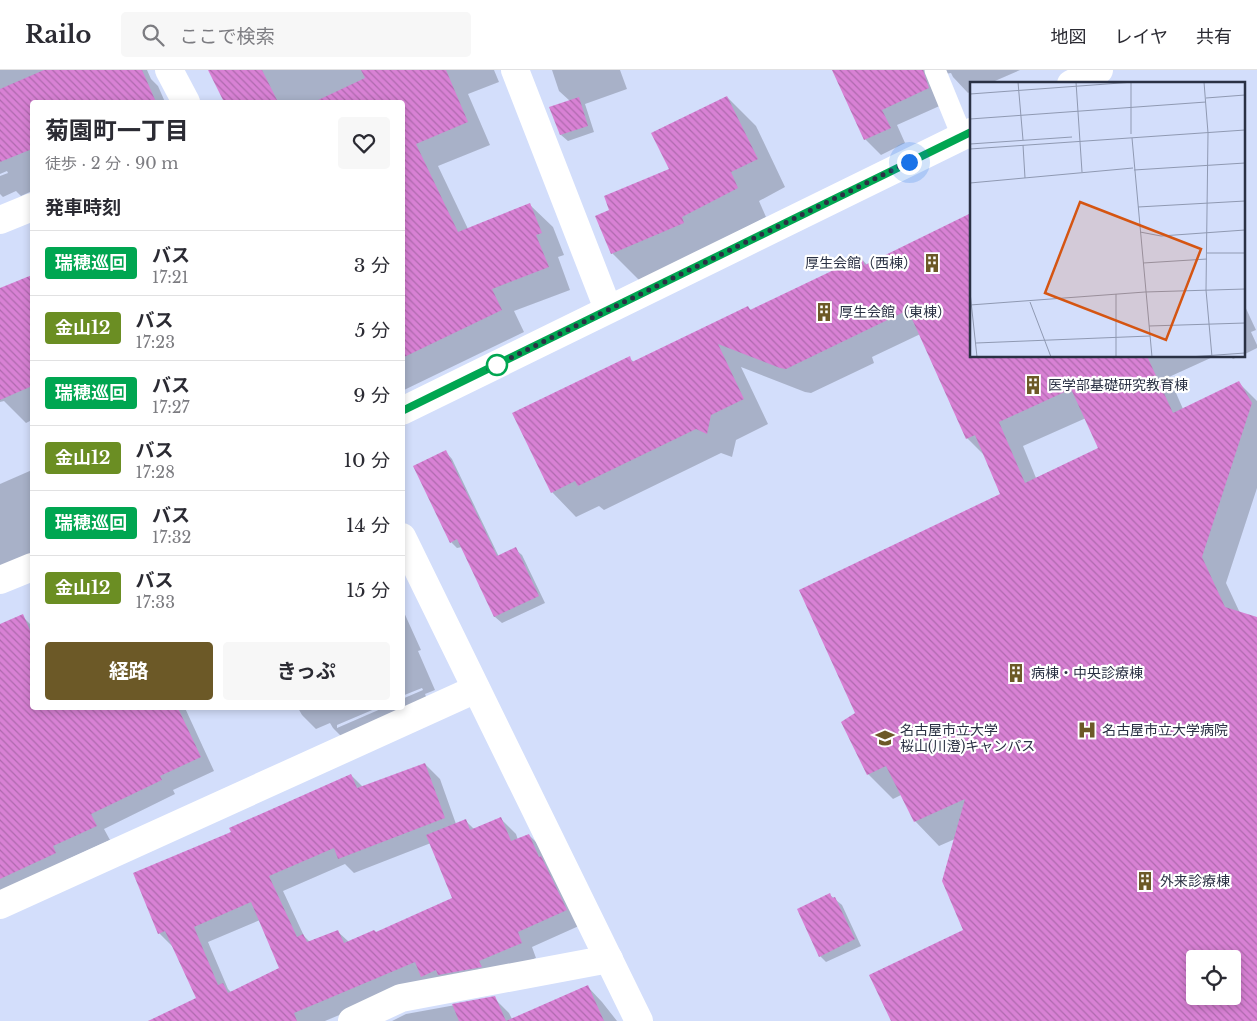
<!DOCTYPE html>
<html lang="ja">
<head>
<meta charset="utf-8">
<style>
	body { margin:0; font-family:"Libre Baskerville","Noto Sans JP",serif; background:#f7f7f7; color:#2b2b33; height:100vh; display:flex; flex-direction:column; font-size:19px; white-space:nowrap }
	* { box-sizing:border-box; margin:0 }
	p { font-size:16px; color:#7c7c81 }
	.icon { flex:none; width:28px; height:28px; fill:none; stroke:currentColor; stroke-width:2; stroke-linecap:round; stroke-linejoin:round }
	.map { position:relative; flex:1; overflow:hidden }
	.side { position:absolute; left:30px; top:30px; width:375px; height:610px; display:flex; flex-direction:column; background:#fff; border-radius:5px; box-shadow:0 2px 8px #0003 }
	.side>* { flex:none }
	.badge { padding:0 10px; border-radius:4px; font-size:18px; line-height:32px }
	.buttons { position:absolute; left:1186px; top:880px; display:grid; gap:10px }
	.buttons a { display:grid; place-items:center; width:55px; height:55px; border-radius:5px; background:#fff; box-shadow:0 2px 8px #0003; font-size:25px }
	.you { position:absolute; width:25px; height:25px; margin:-12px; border:4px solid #fff; border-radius:50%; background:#1a73e8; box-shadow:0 0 0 8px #1a73e833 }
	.map>.badge { position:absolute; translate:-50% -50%; box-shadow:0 0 0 2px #fff }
	h2 { padding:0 15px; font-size:19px; line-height:45px }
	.round { display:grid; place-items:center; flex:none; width:52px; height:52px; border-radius:5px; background:#f7f7f7 }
	.overview { display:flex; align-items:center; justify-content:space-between; height:85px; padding:0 15px }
	h1 { font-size:24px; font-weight:700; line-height:38px }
	.action { display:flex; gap:10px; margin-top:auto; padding:10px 15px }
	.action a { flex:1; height:58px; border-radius:5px; background:#6c5927; color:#fff; font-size:20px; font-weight:700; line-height:58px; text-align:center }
	.action a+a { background:#f7f7f7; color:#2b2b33 }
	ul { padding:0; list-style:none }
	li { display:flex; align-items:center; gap:15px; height:65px; padding:0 15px; border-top:1px solid #e1e1e2 }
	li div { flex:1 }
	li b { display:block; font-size:19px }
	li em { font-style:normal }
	li .badge { min-width:55px; font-weight:700; text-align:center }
	header { display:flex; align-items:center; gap:30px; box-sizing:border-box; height:70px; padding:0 25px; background:#fff; border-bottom:1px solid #e1e1e2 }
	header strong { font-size:24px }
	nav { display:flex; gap:28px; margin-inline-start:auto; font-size:18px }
	.search { width:350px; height:45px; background:#f7f7f7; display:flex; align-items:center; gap:12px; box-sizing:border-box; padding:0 18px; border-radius:5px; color:#7c7c81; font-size:19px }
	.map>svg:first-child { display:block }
	.shadow { fill:#0003; fill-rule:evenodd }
	.building { fill:url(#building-back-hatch); fill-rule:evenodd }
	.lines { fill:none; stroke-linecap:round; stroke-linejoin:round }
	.lane { stroke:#fff; stroke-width:21 }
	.street { stroke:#fff; stroke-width:28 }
	.secondary { stroke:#fff; stroke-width:28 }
	.line-casing { stroke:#fff; stroke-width:11 }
	.line { stroke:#00a651; stroke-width:8 }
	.walk { stroke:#2a3144; stroke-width:5; stroke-dasharray:0 9 }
	.stop-dot { fill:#fff; stroke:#00a651; stroke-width:2.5 }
	.labels { text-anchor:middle; stroke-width:4.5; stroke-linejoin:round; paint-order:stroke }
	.poi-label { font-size:14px; fill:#2a3144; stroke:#fff; text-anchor:start }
	.inset-road { fill:none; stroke:#8f99b2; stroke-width:1 }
	.view { fill:#d55512; fill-opacity:0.15; stroke:#d55512; stroke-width:2.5 }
	.inset-edge { fill:none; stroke:#2a3144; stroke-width:2.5 }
</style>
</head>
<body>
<header>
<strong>Railo</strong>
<div class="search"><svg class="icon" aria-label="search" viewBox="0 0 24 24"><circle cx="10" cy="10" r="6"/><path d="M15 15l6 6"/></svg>ここで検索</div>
<nav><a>地図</a><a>レイヤ</a><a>共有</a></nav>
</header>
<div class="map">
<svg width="1257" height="951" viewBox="0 0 1257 951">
	<defs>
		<pattern id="building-back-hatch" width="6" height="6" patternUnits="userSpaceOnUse" patternTransform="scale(1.25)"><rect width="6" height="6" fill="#d881d4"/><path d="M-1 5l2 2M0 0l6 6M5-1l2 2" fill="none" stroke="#af6aae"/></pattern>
	</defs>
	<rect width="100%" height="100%" fill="#d3defb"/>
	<g class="shadow">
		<path d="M0,0H147L151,9L158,16L165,32H32V121L21,126L16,121L3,127L0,124V106L8,103L7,101L0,104Z"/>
		<path d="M214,0H494L499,12L468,24L490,75L438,96L468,159L530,135L553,157L564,185L558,187L570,220L514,241L524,262L402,321V32H225L210,2Z"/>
		<path d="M552,0H620L627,19L585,34L594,62L568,71L561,65L570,31L559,21Z"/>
		<path d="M833,0H1020L988,14H971V21L968,23L953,7L951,3L945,4L944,34L897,55L905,73L881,85L865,69Z"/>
		<path d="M727,27L756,56L785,117L759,131L766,147L641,212L612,183L611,141L671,99Z"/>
		<path d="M861,188L867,195L971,240L872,287L874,293L811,323L805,322L741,297L768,354L736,370L732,387L721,383L604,440L599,436L576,447L552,422L629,288L634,292L748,237L752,241Z"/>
		<path d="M32,206V350L26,353L4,331L0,332V220Z"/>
		<path d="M1243,232L1256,260L1251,262L1257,275V278L1243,285Z"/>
		<path d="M971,286H1215L1169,307L1183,339L1239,313L1257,331V418L1226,513L1240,543L1257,549V951H893L964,861L955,769L939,776L915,751L901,725L893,729L868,704L856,644L1002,425L985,386L967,368ZM1086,348L1100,378L1036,408L1023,376ZM1195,889H1232V926H1195Z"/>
		<path d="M1230,286H1240L1233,289Z"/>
		<path d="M446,382L452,389L499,487L515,479L522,485L545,533L502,553L495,547L462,477L457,478L451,472Z"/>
		<path d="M32,400V488L0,502V414Z"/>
		<path d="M402,538L421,580L418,581L435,620L425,624L430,636L347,672L333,658L330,653L316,659L302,645L298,638H377L337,655V658L383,638H402V629L423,620L422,618L402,626Z"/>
		<path d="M24,548L32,556V638H185L214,701L173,720L175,724L104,759L110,770L66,790L69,797L0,829V559Z"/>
		<path d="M425,694L440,709L456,754L466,751L474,759L501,749L516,764L518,770L529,765L544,780L581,855L532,877L536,888L493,906L380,928L325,951H171L198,928L174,878L159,863L232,762L351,705L363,717ZM431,773L454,829L376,863L349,872L337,861L310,872L304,866L283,821L345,794L354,803ZM260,850L280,898L231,922L228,919L208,872Z"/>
		<path d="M830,825L842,835L861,876L826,892L820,886Z"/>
		<path d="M588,917L602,932L617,951H392L406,944L494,928L509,943L512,949Z"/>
	</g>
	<g class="building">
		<path d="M44,0H142L156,32H32V79L0,92V19Z"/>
		<path d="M208,0H262L278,32H224Z"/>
		<path d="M361,0H446L468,52L416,74L458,162L530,133L542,163L536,165L549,197L492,219L502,240L402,288V32H314L365,8Z"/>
		<path d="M832,0H923L929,18L882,40L891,58L864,70Z"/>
		<path d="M727,26L758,89L731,102L738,118L682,147L684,153L611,184L595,146L609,140L604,126L669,99L651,63Z"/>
		<path d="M579,27L588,56L560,65L549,37Z"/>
		<path d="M971,143V286H1147L1173,343L1239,311L1252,333L1202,487L1225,537L1257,547V951H891L869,905L963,860L942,811L965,729L914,752L886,696L867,705L841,652L855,643L799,520L1000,424L975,365L966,369L908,240L786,299L780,298L718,274L744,329L711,345L707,364L696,359L578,416L575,411L551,423L512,343L630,286L632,292L748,236L750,240L861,187L865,195ZM1071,319L1098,378L1025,413L999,352ZM1195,889H1232V926H1195Z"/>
		<path d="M32,205V316L0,330V218Z"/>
		<path d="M446,380L497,486L516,477L539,526L494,547L457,469L450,473L413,396Z"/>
		<path d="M23,544L32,565V638H178L201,687L160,706L162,710L91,744L97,756L53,776L56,783L0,809V554Z"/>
		<path d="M425,693L445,748L338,789L334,778L269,806L297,867L303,864L307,872L338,860L344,873L374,860L376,862L452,828L426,765L466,749L470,760L501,747L511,771L529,764L539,787L541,786L567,840L518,862L522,873L479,891L482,897L438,905L436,900L421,907L415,892L294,943L297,951H148L196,928L165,861L158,864L133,803L231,762L229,758L351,704L357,718ZM251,832L279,898L228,923L223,913L218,915L194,857Z"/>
		<path d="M830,823L832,828L835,827L855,869L819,887L797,839Z"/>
		<path d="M588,915L604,951H459L452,934L495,926L506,951Z"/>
	</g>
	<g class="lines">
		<path class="lane" d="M935,0L962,66"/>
		<g class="street">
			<path d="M169,0L186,32"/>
			<path d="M515,0L608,239"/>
			<path d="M0,150L32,137"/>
			<path d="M402,467L639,951"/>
			<path d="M0,835L476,619"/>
			<path d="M352,951L401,928L609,889"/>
		</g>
		<g class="secondary">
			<path d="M1071,14L1099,0"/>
			<path d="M402,341L971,62"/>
			<path d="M0,510L32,497"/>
		</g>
	</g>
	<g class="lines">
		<g class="line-casing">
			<path id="line" d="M402,341L971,62"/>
		</g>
		<use href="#line" class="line"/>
		<path class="walk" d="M497,295L488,299L909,92"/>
	</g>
	<defs>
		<g id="building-bare" transform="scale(1.5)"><path d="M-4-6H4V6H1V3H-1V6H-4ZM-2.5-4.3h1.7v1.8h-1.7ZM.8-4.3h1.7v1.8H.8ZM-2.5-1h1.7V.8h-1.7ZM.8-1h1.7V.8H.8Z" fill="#6c5927" stroke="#fff" stroke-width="2.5" paint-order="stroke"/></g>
		<g id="hospital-bare" transform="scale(1.5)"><path d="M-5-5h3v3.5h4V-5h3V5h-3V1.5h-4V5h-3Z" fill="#6c5927" stroke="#fff" stroke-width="2.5" paint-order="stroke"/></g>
		<g id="university-bare" transform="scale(1.5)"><path d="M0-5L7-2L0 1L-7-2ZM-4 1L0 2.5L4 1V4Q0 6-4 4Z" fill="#6c5927" stroke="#fff" stroke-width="2.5" paint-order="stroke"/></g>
	</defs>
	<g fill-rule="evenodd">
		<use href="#building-bare" x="932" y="193"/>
		<use href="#building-bare" x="824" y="242"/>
		<use href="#building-bare" x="1033" y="315"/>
		<use href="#building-bare" x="1016" y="603"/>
		<use href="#hospital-bare" x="1087" y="660"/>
		<use href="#university-bare" x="885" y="668"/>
		<use href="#building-bare" x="1145" y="811"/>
	</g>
	<circle class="stop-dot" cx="497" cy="295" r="10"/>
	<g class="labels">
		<g class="poi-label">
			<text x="917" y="198" text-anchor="end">厚生会館（西棟）</text>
			<text x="839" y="247">厚生会館（東棟）</text>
			<text x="1048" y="320">医学部基礎研究教育棟</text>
			<text x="1031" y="608">病棟・中央診療棟</text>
			<text x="900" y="665">名古屋市立大学<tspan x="900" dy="16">桜山(川澄)キャンパス</tspan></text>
			<text x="1102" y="665">名古屋市立大学病院</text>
			<text x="1160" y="816">外来診療棟</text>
		</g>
	</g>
	<g transform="translate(970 12)">
		<rect width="275" height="275" fill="#d3defb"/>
		<path class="inset-road" d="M48,0L53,58M106,0L112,90M161,0V52M234,0L238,51L236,208L242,275M0,12L164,0M236,16L275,13M0,37L236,20M162,56L182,275M0,62L102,55M53,63L55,96M0,67L275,48M164,88L275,81M0,101L163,86M168,125L275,119M170,150L191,154L275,148M237,171H275M173,181L237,177M0,210L7,275M60,220L81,275M0,223L175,210L275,207M179,244L275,241M6,261L180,254M146,275V212M219,275L275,271"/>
		<path class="view" d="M110,120L231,167L196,258L75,211Z"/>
		<rect width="275" height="275" class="inset-edge"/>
	</g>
</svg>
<div class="buttons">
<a><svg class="icon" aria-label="locate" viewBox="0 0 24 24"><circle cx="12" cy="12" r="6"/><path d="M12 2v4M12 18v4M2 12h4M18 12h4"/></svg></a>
</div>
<div class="you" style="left:909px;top:92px"></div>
<section class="side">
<div class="overview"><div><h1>菊園町一丁目</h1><p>徒歩 · 2 分 · 90 m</p></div><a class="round"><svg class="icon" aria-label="heart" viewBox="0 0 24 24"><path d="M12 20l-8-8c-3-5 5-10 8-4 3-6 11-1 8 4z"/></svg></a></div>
<h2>発車時刻</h2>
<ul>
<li><span class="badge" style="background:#00a651;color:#fff">瑞穂巡回</span><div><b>バス</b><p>17:21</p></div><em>3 分</em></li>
<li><span class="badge" style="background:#6b8e23;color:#fff">金山12</span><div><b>バス</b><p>17:23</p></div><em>5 分</em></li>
<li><span class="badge" style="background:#00a651;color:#fff">瑞穂巡回</span><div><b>バス</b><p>17:27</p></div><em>9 分</em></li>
<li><span class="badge" style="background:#6b8e23;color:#fff">金山12</span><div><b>バス</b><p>17:28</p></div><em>10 分</em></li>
<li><span class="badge" style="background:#00a651;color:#fff">瑞穂巡回</span><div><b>バス</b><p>17:32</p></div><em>14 分</em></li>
<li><span class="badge" style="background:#6b8e23;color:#fff">金山12</span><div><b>バス</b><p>17:33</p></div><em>15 分</em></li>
</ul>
<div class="action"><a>経路</a><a>きっぷ</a></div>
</section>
</div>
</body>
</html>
